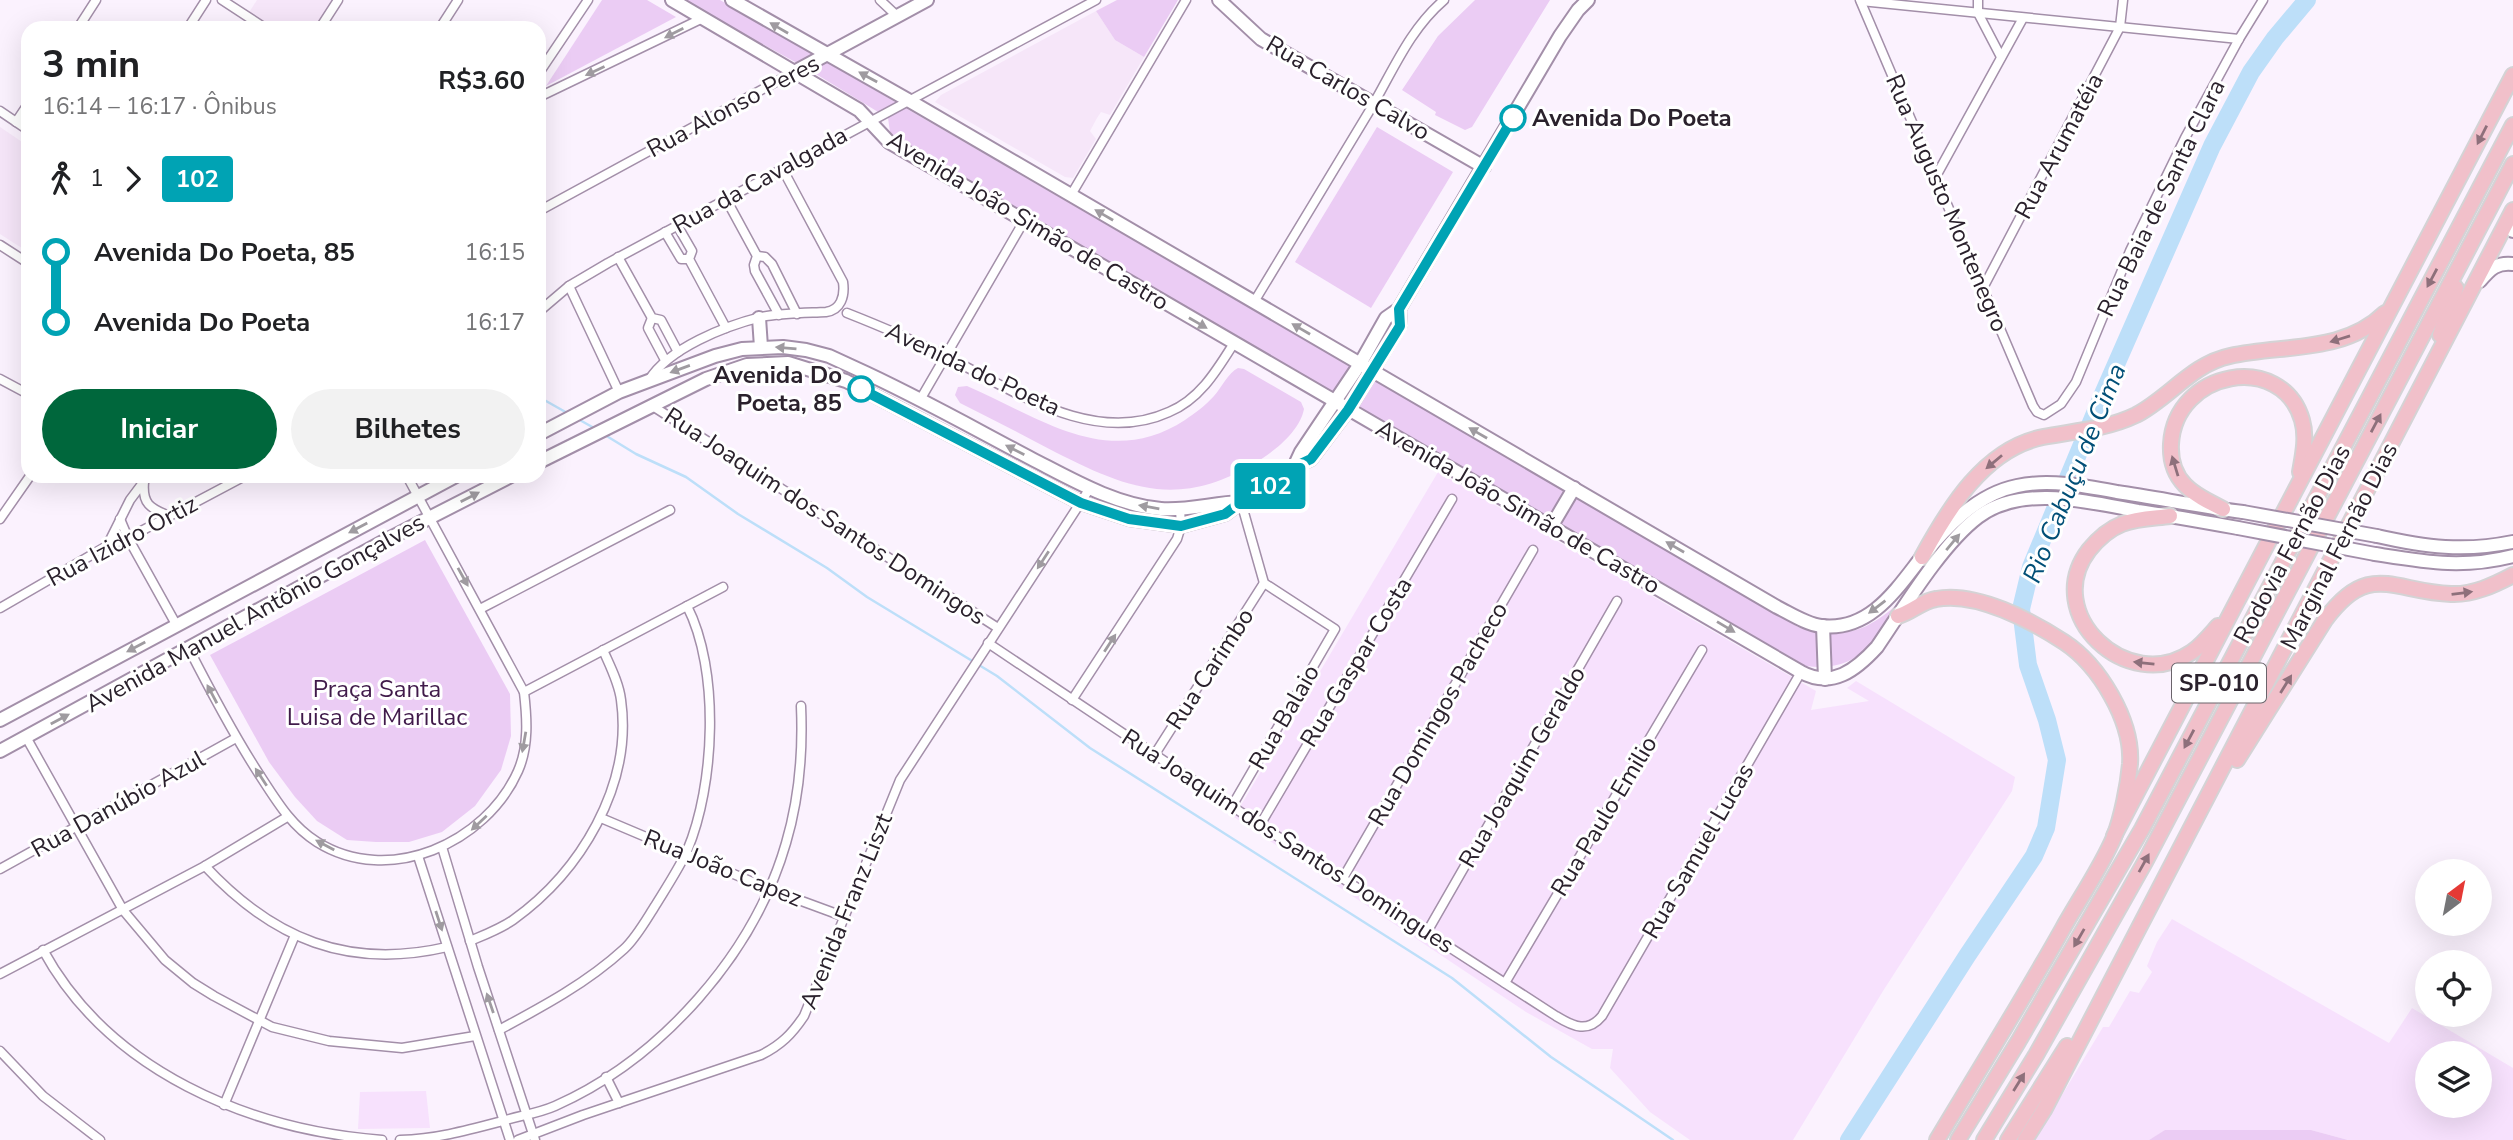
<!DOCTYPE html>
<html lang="pt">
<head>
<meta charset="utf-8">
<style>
	body { margin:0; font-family:"Nunito Sans",sans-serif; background:#f2f2f2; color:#202124; height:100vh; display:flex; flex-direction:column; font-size:26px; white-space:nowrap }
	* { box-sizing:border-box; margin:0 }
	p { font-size:23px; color:#757577 }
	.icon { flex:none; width:38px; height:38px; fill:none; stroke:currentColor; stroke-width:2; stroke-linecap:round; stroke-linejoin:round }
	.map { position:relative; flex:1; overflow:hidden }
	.drawer { position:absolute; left:21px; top:21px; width:525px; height:462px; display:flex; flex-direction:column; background:#fff; border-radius:21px; box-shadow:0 7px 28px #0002 }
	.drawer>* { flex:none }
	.badge { padding:0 14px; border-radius:5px; font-size:24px; line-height:46px }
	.needle { width:46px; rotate:32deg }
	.tools { position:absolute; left:2415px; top:859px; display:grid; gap:14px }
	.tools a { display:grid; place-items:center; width:77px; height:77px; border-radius:50%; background:#fff; box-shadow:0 7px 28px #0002; font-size:35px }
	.map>.badge { position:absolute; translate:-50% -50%; box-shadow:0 0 0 4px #fff }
	.legs { display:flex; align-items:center; gap:10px; height:77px; padding:0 21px; font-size:23px }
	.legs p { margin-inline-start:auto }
	.summary { display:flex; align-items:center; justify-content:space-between; height:119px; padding:0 21px }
	h1 { font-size:38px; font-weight:700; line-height:52px }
	.button { display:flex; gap:14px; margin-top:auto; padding:14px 21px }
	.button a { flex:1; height:80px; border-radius:42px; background:#00673c; color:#fff; font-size:28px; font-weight:700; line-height:80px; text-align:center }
	.button a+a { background:#f2f2f2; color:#202124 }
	ul { padding:0 21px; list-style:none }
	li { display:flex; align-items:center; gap:24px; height:70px; font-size:26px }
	li i { display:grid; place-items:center; width:10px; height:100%; margin:0 9px; background:currentColor }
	li i::after { content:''; width:18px; height:18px; margin:-9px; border:5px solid; border-radius:50%; background:#fff }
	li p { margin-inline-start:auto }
	li:first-child i { background:linear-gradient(#0000 50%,currentColor 0) }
	li:last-child i { background:linear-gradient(currentColor 50%,#0000 0) }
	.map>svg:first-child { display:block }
	.built { fill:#f7e1fd; fill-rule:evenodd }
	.education { fill:#f6e6f9 }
	.green { fill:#ebccf4 }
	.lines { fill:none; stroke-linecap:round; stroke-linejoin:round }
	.stream { stroke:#bddff9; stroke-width:2.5 }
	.river { stroke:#bddff9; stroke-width:18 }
	.street-casing { stroke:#a38fa9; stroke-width:11 }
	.secondary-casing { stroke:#a38fa9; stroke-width:16 }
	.highway-casing { stroke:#d4d3d5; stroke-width:18 }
	.street { stroke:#fff; stroke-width:8 }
	.secondary { stroke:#fff; stroke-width:12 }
	.highway { stroke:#f1c0ca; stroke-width:14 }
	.secondary-bridge-casing { stroke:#a38fa9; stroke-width:16; stroke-linecap:butt }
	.secondary-bridge { stroke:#fff; stroke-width:12 }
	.oneway { fill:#9f9ba0 }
	.oneway2 { fill:#8e707b }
	.line-1-casing { stroke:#fff; stroke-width:16 }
	.line-1 { stroke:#00a3b4; stroke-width:10 }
	.stop-1-dot { fill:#fff; stroke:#00a3b4; stroke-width:3.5 }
	.labels { text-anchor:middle; stroke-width:6; stroke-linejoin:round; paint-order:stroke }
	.shield { fill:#fff; stroke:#6a646b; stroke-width:2 }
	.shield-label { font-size:23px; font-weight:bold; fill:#2a212c }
	.street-label { font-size:24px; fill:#2a212c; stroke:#fff }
	.stop-label { font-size:24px; font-weight:bold; fill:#2a212c; stroke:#fff; text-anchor:start }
	.park-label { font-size:24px; fill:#401a4a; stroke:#fff }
	.water-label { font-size:26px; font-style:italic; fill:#014f77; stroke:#fff }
</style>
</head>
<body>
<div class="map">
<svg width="2513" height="1140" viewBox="0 0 2513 1140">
	<rect width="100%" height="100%" fill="#fbf2fe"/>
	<g class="built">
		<path d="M1438,472L1816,691L1811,710L1869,701L1847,688L1856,681L2015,777L2012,791L1883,991L1793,1140H1690L1650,1112L1610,1068L1613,1049H1592L1526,1012L1234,817Z"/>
		<path d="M2172,919L2389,1043L2412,1008L2513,1068V1140H2348L2311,1130H2166L2149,1140H2035L2103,1027H2109L2130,991L2139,993L2152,972L2147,966L2157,942ZM2427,1054H2480V1106H2427Z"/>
		<path d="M426,1091L430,1128L358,1129L360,1092Z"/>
	</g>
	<g class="education">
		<path d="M257,0H333L314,28H269L248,14Z"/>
		<path d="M1096,11L1115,40L1144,57L1110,115L1101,112L1097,118L1090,131L1096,139L1073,178L1065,177L935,102L941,95Z"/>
		<path d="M0,127L28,146V252L0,234Z"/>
	</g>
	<g class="green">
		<path d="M602,0H647L676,17L546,86Z"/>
		<path d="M682,0H720L1800,628C1846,639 1866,632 1900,602C1875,641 1859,673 1806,666L899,140L890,132L888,118L806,68Z"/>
		<path d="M1117,0H1178L1144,57L1115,40L1096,11Z"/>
		<path d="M1475,0H1550L1472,127L1465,130L1435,115L1436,112L1402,90L1438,36Z"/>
		<path d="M1377,127L1453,172L1371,308L1295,262Z"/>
		<path d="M1238,368L1244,369L1301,402L1304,409C1300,431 1274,452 1255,463C1179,509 1128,489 1055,452C1023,435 992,419 960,403L955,395L958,387L967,386C1038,416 1107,471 1185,420C1195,413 1205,406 1214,396C1222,387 1228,373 1238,368Z"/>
		<path d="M425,540L510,694L511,736L501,770L475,806L442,832L409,842H376L347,840L317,821L295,797L269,762L210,655Z"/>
		<path d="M2165,1130H2311L2348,1140H2149Z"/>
	</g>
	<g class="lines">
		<g class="stream">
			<path d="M539,397L569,414"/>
			<path d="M578,419L594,428"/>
			<path d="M605,435L636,454L686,477L738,514L827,568L867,597L997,676L1090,748L1452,978L1551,1057L1673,1140"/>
		</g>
		<path class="river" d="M1849,1140L1967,956L2034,856L2046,828L2057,760L2047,720L2028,665L2021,609L2031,567L2103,394L2212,146L2251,72L2275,38L2307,0"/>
		<g class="street-casing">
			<g id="street">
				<path d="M222,0L265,28"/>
				<path d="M880,0L897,16"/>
				<path d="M1860,0L2033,406L2037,412L2044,415L2061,404L2076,382L2130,251L2185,138L2239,39L2263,0"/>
				<path d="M1978,0V13L2001,57"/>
				<path d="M1861,1L2239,39"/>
				<path d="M78,28L96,0"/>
				<path d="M188,28L206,0"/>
				<path d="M320,28L338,0"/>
				<path d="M440,28L458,0"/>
				<path d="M539,73L588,0"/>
				<path d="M539,97L703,18"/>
				<path d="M0,111L28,130"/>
				<path d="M16,122L28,104"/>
				<path d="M1935,178L2023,18"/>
				<path d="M1071,195L1186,0"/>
				<path d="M726,199L757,256L754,265L755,271L779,315"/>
				<path d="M539,211L796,71"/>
				<path d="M677,225L692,251L689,259L726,328"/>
				<path d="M665,232L681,259H689"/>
				<path d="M0,245L28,263"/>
				<path d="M757,256L765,257L772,264L797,314"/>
				<path d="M618,257L652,318L661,320L678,352"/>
				<path d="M569,286L619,392"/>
				<path d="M1983,288L2120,27L2123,0"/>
				<path d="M1254,302C1293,238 1331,174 1370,110C1393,71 1409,30 1444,0"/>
				<path d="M542,309L569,286L608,263L1096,0"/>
				<path d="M847,313C880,326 913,340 945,356C1012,389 1092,447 1169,412C1200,399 1217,370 1234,343"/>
				<path d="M652,318L648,328L665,360"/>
				<path d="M0,379L28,394"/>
				<path d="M649,380C669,348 725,326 761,317C782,313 805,313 826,312C841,310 845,296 843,282L782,168"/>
				<path d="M920,400L1024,221"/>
				<path d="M651,405L998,628"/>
				<path d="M144,482C142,504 150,508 169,516"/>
				<path d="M0,519L30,476"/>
				<path d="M120,519L128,538L177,626"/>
				<path d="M107,546L130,500L148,476"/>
				<path d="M0,608L107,546L128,538L245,476"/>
				<path d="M480,609L670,510"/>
				<path d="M988,643L1260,825L1556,1016C1574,1027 1588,1033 1602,1016L1801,672"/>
				<path d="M189,649C211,692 233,734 259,774C276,800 291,826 317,842C389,887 486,843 518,771C529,746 527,718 524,692L407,476"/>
				<path d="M524,692L723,587"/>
				<path d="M1072,700L1177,539L1181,526L1180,509"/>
				<path d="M26,737L123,910L165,960L193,983L214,996L272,1027L329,1041L402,1048L475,1036"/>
				<path d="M1155,754L1264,583"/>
				<path d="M1232,806L1335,629L1264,583L1241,502"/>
				<path d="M601,818L769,889L845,917"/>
				<path d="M1260,825L1452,499"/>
				<path d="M442,847L478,967L535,1140"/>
				<path d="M418,856L510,1140"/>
				<path d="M205,866C273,939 348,970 447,947"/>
				<path d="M0,869L236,738"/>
				<path d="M1343,878L1533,550"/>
				<path d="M1427,932L1617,601"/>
				<path d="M470,941C484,935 500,929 513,920C580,872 633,786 621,700C619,683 610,666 603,650"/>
				<path d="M43,950C109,1071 249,1130 382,1140"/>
				<path d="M0,974L205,866L287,817"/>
				<path d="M1505,983L1702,650"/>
				<path d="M499,1030C542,1007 587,983 624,949C636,938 646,920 655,906C666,888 678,870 687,851C715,785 720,670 687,606"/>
				<path d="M0,1051L43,1096L100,1140"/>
				<path d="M606,1077L619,1103"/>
				<path d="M224,1105L295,935"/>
				<path d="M400,1140C435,1139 465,1131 499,1122C517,1116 537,1114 555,1106C661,1059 754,954 786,843C799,799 803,751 801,706"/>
				<path d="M518,1140L583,1115L761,1055C781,1045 792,1034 804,1016L900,780L1090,488"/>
			</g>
		</g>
		<g class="secondary-casing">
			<g id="secondary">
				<path d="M672,0L859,110L889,142L1801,672C1832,689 1856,670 1877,647C1903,609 1941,545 1978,517C2022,484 2089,502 2138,511C2172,516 2205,522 2238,528"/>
				<path d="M732,0L908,100L1777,607C1791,614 1806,624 1821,626C1869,632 1896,590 1921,558C1946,527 1977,494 2017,486C2049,479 2085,486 2117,492C2159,498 2201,507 2243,512"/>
				<path d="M1219,0L1261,39L1484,167"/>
				<path d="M796,71L927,0"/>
				<path d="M2513,225V231"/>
				<path d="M2480,281C2490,269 2497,262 2513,264"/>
				<path d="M759,318L761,347"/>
				<path d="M539,434L619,392L715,356L742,349L783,347L806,350L829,356L855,368C915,395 973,428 1032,459C1071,479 1115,505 1161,509C1187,511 1214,503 1240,502"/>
				<path d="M539,462L706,379L747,365L788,363L846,381L1081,503L1129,519L1181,526L1225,514L1241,502L1264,490L1294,467L1311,459L1348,410L1400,325L1399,309"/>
				<path d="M1294,467L1301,452L1360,364L1386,318L1399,309L1560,36L1578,10L1588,0"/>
				<path d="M1551,527L1574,488"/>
				<path d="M2377,536C2426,547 2464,552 2513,542"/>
				<path d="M2375,554C2426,562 2462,569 2513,556"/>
				<path d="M1823,626L1825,679"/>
				<path d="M0,720L456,476"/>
				<path d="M0,751L390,538L511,476"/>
			</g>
		</g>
		<g class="highway-casing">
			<g id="highway">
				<path d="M2440,335L2456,288"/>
				<path d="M2223,509C2193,494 2169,482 2171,444C2175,370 2282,351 2302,420C2307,437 2303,455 2300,472"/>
				<path d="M2170,516C2154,518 2137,518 2122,524C2109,529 2098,539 2089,550C2040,614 2128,696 2192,652C2202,645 2210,635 2218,626"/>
				<path d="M1922,557C1949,508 1984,449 2043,437C2075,431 2107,429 2136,415C2169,398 2192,364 2230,356C2283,344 2343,354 2385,313"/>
				<path d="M1898,616C1912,612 1922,601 1936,599C1976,591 2032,621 2064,642C2099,665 2133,721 2130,764C2128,785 2122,817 2114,837C2102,866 2078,901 2062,930C2022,1001 1979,1070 1937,1140"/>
				<path d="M2237,760L2325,620C2369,560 2393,592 2451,594C2473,595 2494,585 2513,575"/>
				<path d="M2114,836L2513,75"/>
				<path d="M1958,1140L2018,1042L2142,829L2513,125"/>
				<path d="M1984,1140L2036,1055L2145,862L2513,164"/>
				<path d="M2008,1140L2067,1046"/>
				<path d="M2025,1140L2044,1110L2513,210"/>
			</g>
		</g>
		<use href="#street" class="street"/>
		<use href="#secondary" class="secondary"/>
		<use href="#highway" class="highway"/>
		<g class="secondary-bridge-casing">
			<g id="secondary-bridge">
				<path d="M2243,512L2377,536"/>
				<path d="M2238,528L2375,554"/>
			</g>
		</g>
		<use href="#secondary-bridge" class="secondary-bridge"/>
	</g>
	<defs><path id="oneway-solid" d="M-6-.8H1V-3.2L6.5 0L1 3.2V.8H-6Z" transform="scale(1.75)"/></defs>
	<g class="oneway">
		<use href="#oneway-solid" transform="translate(779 28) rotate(-150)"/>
		<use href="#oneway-solid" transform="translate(674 33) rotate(153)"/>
		<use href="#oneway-solid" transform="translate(595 71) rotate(155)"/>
		<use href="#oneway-solid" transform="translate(868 77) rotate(-151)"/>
		<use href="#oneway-solid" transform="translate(1104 215) rotate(-150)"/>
		<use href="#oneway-solid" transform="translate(1198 323) rotate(30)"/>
		<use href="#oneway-solid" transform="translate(1301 329) rotate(-150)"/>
		<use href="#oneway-solid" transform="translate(786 348) rotate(-175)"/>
		<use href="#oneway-solid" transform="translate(680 369) rotate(160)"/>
		<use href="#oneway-solid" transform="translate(1478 433) rotate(-150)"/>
		<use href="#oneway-solid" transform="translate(1015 450) rotate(-153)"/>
		<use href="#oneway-solid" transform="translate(470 497) rotate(-27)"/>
		<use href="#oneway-solid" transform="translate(1149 507) rotate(-170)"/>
		<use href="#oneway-solid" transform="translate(358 528) rotate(152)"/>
		<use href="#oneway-solid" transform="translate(1953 542) rotate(-50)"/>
		<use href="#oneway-solid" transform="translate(1675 547) rotate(-150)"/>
		<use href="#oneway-solid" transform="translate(1043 560) rotate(123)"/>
		<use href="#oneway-solid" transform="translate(463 577) rotate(61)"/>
		<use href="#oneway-solid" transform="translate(1877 607) rotate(143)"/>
		<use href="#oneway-solid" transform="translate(1726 627) rotate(31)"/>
		<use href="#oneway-solid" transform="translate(1110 643) rotate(-57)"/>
		<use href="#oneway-solid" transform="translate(136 647) rotate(152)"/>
		<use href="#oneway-solid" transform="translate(212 694) rotate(-118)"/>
		<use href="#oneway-solid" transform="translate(60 719) rotate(-28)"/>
		<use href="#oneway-solid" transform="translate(524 742) rotate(100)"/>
		<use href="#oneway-solid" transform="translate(261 777) rotate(-123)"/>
		<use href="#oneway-solid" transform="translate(479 823) rotate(137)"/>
		<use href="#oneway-solid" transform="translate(325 845) rotate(-152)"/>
		<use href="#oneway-solid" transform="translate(439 921) rotate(72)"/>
		<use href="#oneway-solid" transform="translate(490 1003) rotate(-109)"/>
	</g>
	<g class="oneway2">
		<use href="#oneway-solid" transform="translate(2482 135) rotate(117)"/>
		<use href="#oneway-solid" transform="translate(2432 278) rotate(118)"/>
		<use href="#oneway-solid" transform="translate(2340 339) rotate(163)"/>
		<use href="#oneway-solid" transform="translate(2376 423) rotate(-62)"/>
		<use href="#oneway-solid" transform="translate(1994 462) rotate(140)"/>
		<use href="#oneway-solid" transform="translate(2175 466) rotate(-107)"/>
		<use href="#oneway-solid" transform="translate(2462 593) rotate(-7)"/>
		<use href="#oneway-solid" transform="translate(2144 663) rotate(-174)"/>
		<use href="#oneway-solid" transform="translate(2286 684) rotate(-58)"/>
		<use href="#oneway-solid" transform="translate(2189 739) rotate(118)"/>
		<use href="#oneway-solid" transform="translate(2144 863) rotate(-61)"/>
		<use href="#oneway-solid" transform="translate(2079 938) rotate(120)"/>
		<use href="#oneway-solid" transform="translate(2019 1082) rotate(-58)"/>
	</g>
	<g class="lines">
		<g class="line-1-casing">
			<path id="line-1" d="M861,389L1081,503L1129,519L1181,526L1225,514L1241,502L1264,490L1294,467L1311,459L1348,410L1400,326L1399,309L1513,118"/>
		</g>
		<use href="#line-1" class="line-1"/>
	</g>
	<g class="stop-1-dot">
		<circle cx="1513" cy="118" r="12"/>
		<circle cx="861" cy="389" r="12"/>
	</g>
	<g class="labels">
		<rect class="shield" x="2172" y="663.5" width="94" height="39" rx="5"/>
		<g class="shield-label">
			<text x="2219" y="691">SP-010</text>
		</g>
		<g class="street-label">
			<text transform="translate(1348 88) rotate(30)" y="8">Rua Carlos Calvo</text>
			<text transform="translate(733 106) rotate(-28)" y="8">Rua Alonso Peres</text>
			<text transform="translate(2059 146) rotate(-62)" y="8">Rua Arumatéia</text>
			<text transform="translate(760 180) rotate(-29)" y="8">Rua da Cavalgada</text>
			<text transform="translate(2161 198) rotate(-64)" y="8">Rua Baia de Santa Clara</text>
			<text transform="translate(1947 203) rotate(67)" y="8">Rua Augusto Montenegro</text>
			<text transform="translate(1028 221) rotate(31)" y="8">Avenida João Simão de Castro</text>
			<text transform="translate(973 369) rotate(25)" y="8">Avenida do Poeta</text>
			<text transform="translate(1518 507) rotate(30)" y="8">Avenida João Simão de Castro</text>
			<text transform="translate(825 516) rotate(33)" y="8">Rua Joaquim dos Santos Domingos</text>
			<text transform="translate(122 541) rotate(-28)" y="8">Rua Izidro Ortiz</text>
			<text transform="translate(2292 544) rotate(-62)" y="8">Rodovia Fernão Dias</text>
			<text transform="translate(2339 546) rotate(-63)" y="8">Marginal Fernão Dias</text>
			<text transform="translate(255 613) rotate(-29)" y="8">Avenida Manuel Antônio Gonçalves</text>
			<text transform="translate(1356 662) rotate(-59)" y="8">Rua Gaspar Costa</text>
			<text transform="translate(1210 669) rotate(-57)" y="8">Rua Carimbo</text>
			<text transform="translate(1438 714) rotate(-60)" y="8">Rua Domingos Pacheco</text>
			<text transform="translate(1284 717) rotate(-60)" y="8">Rua Balaio</text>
			<text transform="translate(1522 767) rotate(-60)" y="8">Rua Joaquim Geraldo</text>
			<text transform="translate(118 804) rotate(-29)" y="8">Rua Danúbio Azul</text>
			<text transform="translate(1604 816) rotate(-59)" y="8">Rua Paulo Emilio</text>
			<text transform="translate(1288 841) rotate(33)" y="8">Rua Joaquim dos Santos Domingues</text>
			<text transform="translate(1698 851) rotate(-60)" y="8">Rua Samuel Lucas</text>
			<text transform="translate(723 868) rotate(22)" y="8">Rua João Capez</text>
			<text transform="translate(846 911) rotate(-68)" y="8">Avenida Franz Liszt</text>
		</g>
		<g class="stop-label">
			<text x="1532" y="126">Avenida Do Poeta</text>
			<text x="842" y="383" text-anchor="end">Avenida Do<tspan x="842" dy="28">Poeta, 85</tspan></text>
		</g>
		<g class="park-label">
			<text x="377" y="697">Praça Santa<tspan x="377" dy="28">Luisa de Marillac</tspan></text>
		</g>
		<g class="water-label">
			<text transform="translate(2074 473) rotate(-68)" y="9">Rio Cabuçu de Cima</text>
		</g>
	</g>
</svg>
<div class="tools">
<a><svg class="needle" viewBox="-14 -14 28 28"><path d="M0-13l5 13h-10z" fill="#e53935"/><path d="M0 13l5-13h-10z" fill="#757577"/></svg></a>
<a><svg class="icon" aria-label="locate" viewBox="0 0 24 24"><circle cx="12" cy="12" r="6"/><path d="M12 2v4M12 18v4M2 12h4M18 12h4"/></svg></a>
<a><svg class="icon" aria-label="layers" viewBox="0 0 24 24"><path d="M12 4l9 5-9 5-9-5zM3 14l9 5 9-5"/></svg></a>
</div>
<b class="badge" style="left:1270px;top:486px;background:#00a3b4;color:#fff">102</b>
<section class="drawer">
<div class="summary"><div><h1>3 min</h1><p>16:14 – 16:17 · Ônibus</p></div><b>R$3.60</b></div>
<div class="legs"><svg class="icon" aria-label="walk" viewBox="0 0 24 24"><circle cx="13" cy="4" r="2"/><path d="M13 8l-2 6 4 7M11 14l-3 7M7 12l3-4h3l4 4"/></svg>1<svg class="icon" aria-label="forward" viewBox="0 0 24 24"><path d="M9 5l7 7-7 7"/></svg><b class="badge" style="background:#00a3b4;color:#fff">102</b></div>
<ul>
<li><i style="color:#00a3b4"></i><b>Avenida Do Poeta, 85</b><p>16:15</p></li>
<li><i style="color:#00a3b4"></i><b>Avenida Do Poeta</b><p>16:17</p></li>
</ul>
<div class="button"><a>Iniciar</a><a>Bilhetes</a></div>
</section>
</div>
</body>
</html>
